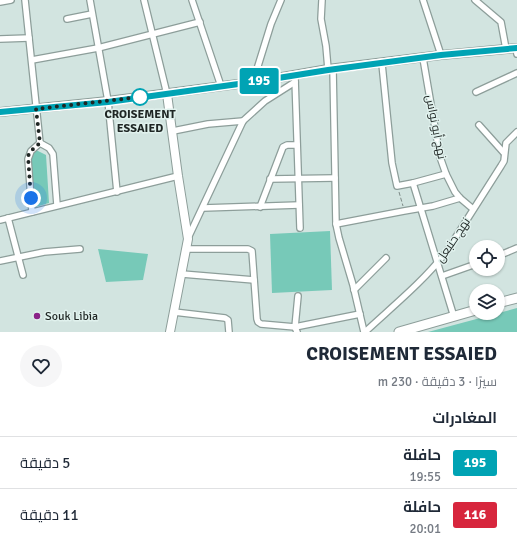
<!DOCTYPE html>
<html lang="ar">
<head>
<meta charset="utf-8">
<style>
	body { margin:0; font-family:Signika,Cairo,sans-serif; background:#f6f6f7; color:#1f2937; direction:rtl; height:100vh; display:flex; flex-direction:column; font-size:15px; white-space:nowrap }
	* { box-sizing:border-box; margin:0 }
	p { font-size:13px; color:#747a83 }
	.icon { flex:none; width:22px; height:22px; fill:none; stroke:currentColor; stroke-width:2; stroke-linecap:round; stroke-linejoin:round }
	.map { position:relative; height:332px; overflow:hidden; direction:ltr }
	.panel { display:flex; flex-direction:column; background:#fff; flex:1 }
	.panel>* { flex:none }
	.badge { padding:0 8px; border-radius:3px; font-size:14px; line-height:26px }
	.controls { position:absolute; left:469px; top:240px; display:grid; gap:8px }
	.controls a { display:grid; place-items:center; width:36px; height:36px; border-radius:50%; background:#fff; box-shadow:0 1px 3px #0004; font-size:20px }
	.you { position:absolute; width:20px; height:20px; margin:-10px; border:3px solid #fff; border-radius:50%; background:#1a73e8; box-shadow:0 0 0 6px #1a73e833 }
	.map>.badge { position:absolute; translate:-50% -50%; box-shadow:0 0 0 2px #fff }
	h2 { padding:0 20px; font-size:15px; line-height:36px }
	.round { display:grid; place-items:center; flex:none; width:42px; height:42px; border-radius:21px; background:#f6f6f7 }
	.summary { display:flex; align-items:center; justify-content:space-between; height:68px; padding:0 20px }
	h1 { font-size:19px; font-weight:800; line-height:30px }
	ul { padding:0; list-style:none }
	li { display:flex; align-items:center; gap:12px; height:52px; padding:0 20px; border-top:1px solid #e0e1e3 }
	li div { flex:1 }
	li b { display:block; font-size:15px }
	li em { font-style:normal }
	li .badge { min-width:44px; font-weight:700; text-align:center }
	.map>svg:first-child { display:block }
	.green { fill:#77c9b8 }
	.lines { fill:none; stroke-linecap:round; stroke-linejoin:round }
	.street-casing { stroke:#8d9e9a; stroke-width:8 }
	.secondary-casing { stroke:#8d9e9a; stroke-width:10 }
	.primary-casing { stroke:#8d9e9a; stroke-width:11 }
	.path { stroke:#7e8b88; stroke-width:1; stroke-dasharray:4 2; stroke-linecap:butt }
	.street { stroke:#fff; stroke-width:5.5 }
	.secondary { stroke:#fff; stroke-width:8 }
	.primary { stroke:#fff; stroke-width:9 }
	.line-casing { stroke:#fff; stroke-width:9 }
	.line { stroke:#00a3b4; stroke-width:6 }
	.walk { stroke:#1f2624; stroke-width:4; stroke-dasharray:0 7.2 }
	.stop-dot { fill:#fff; stroke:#00a3b4; stroke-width:2 }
	.poi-dot { fill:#8a2287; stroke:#e0f1ed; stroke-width:1.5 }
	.labels { text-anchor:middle; stroke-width:3; stroke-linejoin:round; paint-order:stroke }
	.stop-label { font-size:12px; font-weight:bold; fill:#1f2624; stroke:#e0f1ed }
	.street-label { font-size:12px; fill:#1f2624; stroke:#e0f1ed }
	.poi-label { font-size:12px; fill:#1f2624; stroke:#e0f1ed; text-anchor:start }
</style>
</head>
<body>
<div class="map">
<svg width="517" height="332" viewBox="0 0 517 332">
	<rect width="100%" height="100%" fill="#d2e4e0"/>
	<g class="green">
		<path d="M34,151H38L46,155L49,203L32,208L28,158Z"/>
		<path d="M330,231L332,290L272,293L270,234Z"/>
		<path d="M98,249L148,254L143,280L106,282Z"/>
		<path d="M517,308V332H428Z"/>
	</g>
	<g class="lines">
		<g class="street-casing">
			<g id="street">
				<path d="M25,0L40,143"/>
				<path d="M90,0L108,101L117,192"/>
				<path d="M144,0L167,94"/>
				<path d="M192,0L221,86"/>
				<path d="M322,0L321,19L326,46L328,69"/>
				<path d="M423,0L441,55"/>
				<path d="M475,0L501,22L506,49"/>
				<path d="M0,2L11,0"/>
				<path d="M67,19L92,14"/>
				<path d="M0,39L29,38"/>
				<path d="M516,48L517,54"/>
				<path d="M423,58L440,157L446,174L455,192L460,198L473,209"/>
				<path d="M32,60L98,48L200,22"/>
				<path d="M382,64L392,163L397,186L413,183L446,174"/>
				<path d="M333,69L336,224L339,238L353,285L364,332"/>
				<path d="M295,78L300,228"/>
				<path d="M253,82L271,24L281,0"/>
				<path d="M476,92L517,73"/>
				<path d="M479,125L504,153"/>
				<path d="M173,131L208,124L243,121"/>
				<path d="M40,143L49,148L53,154L57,205"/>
				<path d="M270,179L335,178"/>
				<path d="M413,183L454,317"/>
				<path d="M260,207L283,147L287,145H297"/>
				<path d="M203,208L299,205"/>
				<path d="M32,212L28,159L31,151L40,143"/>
				<path d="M8,218L23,275"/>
				<path d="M0,220L178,176"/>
				<path d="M336,224L404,211L433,206L460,198"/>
				<path d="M188,238L243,121L265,101L295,82"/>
				<path d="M187,249H248L252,251L257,319L258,322L261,324L295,327L360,314"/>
				<path d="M498,256L517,248"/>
				<path d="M0,261L44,252L80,249"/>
				<path d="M182,274L254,280"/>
				<path d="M442,276L476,264"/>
				<path d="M354,290L386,258"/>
				<path d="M174,312L225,318L228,320L229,332"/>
				<path d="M297,332L295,327L298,296"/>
				<path d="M365,332C393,306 424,281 447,251L501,166L504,161L506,143L517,132"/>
			</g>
		</g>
		<g class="secondary-casing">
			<g id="secondary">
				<path d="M167,94L178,176L188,239L170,332"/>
				<path d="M0,112L108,101L253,82L328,69L441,55L517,48"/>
			</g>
		</g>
		<g class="primary-casing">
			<g id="primary">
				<path d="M498,303L517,298"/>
				<path d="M399,332L476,310"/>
			</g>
		</g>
		<path class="path" d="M399,192L403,206"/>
		<use href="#street" class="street"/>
		<use href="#secondary" class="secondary"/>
		<use href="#primary" class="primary"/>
	</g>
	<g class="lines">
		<g class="line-casing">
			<path id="line" d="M0,112L108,102L253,82L328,70L441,55L517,48"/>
		</g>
		<use href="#line" class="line"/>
		<path class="walk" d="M31,198L28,156L31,151L40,143L36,109L140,97"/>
	</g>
	<circle class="stop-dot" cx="140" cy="97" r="8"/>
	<circle class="poi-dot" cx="37" cy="316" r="4"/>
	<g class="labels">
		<g class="stop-label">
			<text x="140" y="118">CROISEMENT<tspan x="140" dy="14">ESSAIED</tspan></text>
		</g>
		<g class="street-label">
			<text transform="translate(436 127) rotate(79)" y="4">نهج أبو نواس</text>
			<text transform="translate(453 240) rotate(-56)" y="4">نهج حنبعل</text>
		</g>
		<g class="poi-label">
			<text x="45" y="320">Souk Libia</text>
		</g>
	</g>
</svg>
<div class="controls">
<a><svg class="icon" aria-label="locate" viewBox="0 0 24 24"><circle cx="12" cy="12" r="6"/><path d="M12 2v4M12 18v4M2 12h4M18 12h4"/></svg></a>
<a><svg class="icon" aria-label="layers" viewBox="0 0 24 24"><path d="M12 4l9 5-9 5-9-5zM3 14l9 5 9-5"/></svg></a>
</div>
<div class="you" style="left:31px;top:198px"></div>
<b class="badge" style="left:259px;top:81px;background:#00a3b4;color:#fff">195</b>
</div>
<section class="panel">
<div class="summary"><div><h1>CROISEMENT ESSAIED</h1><p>سيرًا · 3 دقيقة · 230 m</p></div><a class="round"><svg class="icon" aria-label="heart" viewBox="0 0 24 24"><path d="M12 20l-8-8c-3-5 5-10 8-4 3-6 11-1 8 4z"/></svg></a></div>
<h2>المغادرات</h2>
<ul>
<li><span class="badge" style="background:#00a3b4;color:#fff">195</span><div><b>حافلة</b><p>19:55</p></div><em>5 دقيقة</em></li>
<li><span class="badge" style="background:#d7263d;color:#fff">116</span><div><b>حافلة</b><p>20:01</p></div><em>11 دقيقة</em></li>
</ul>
</section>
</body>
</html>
